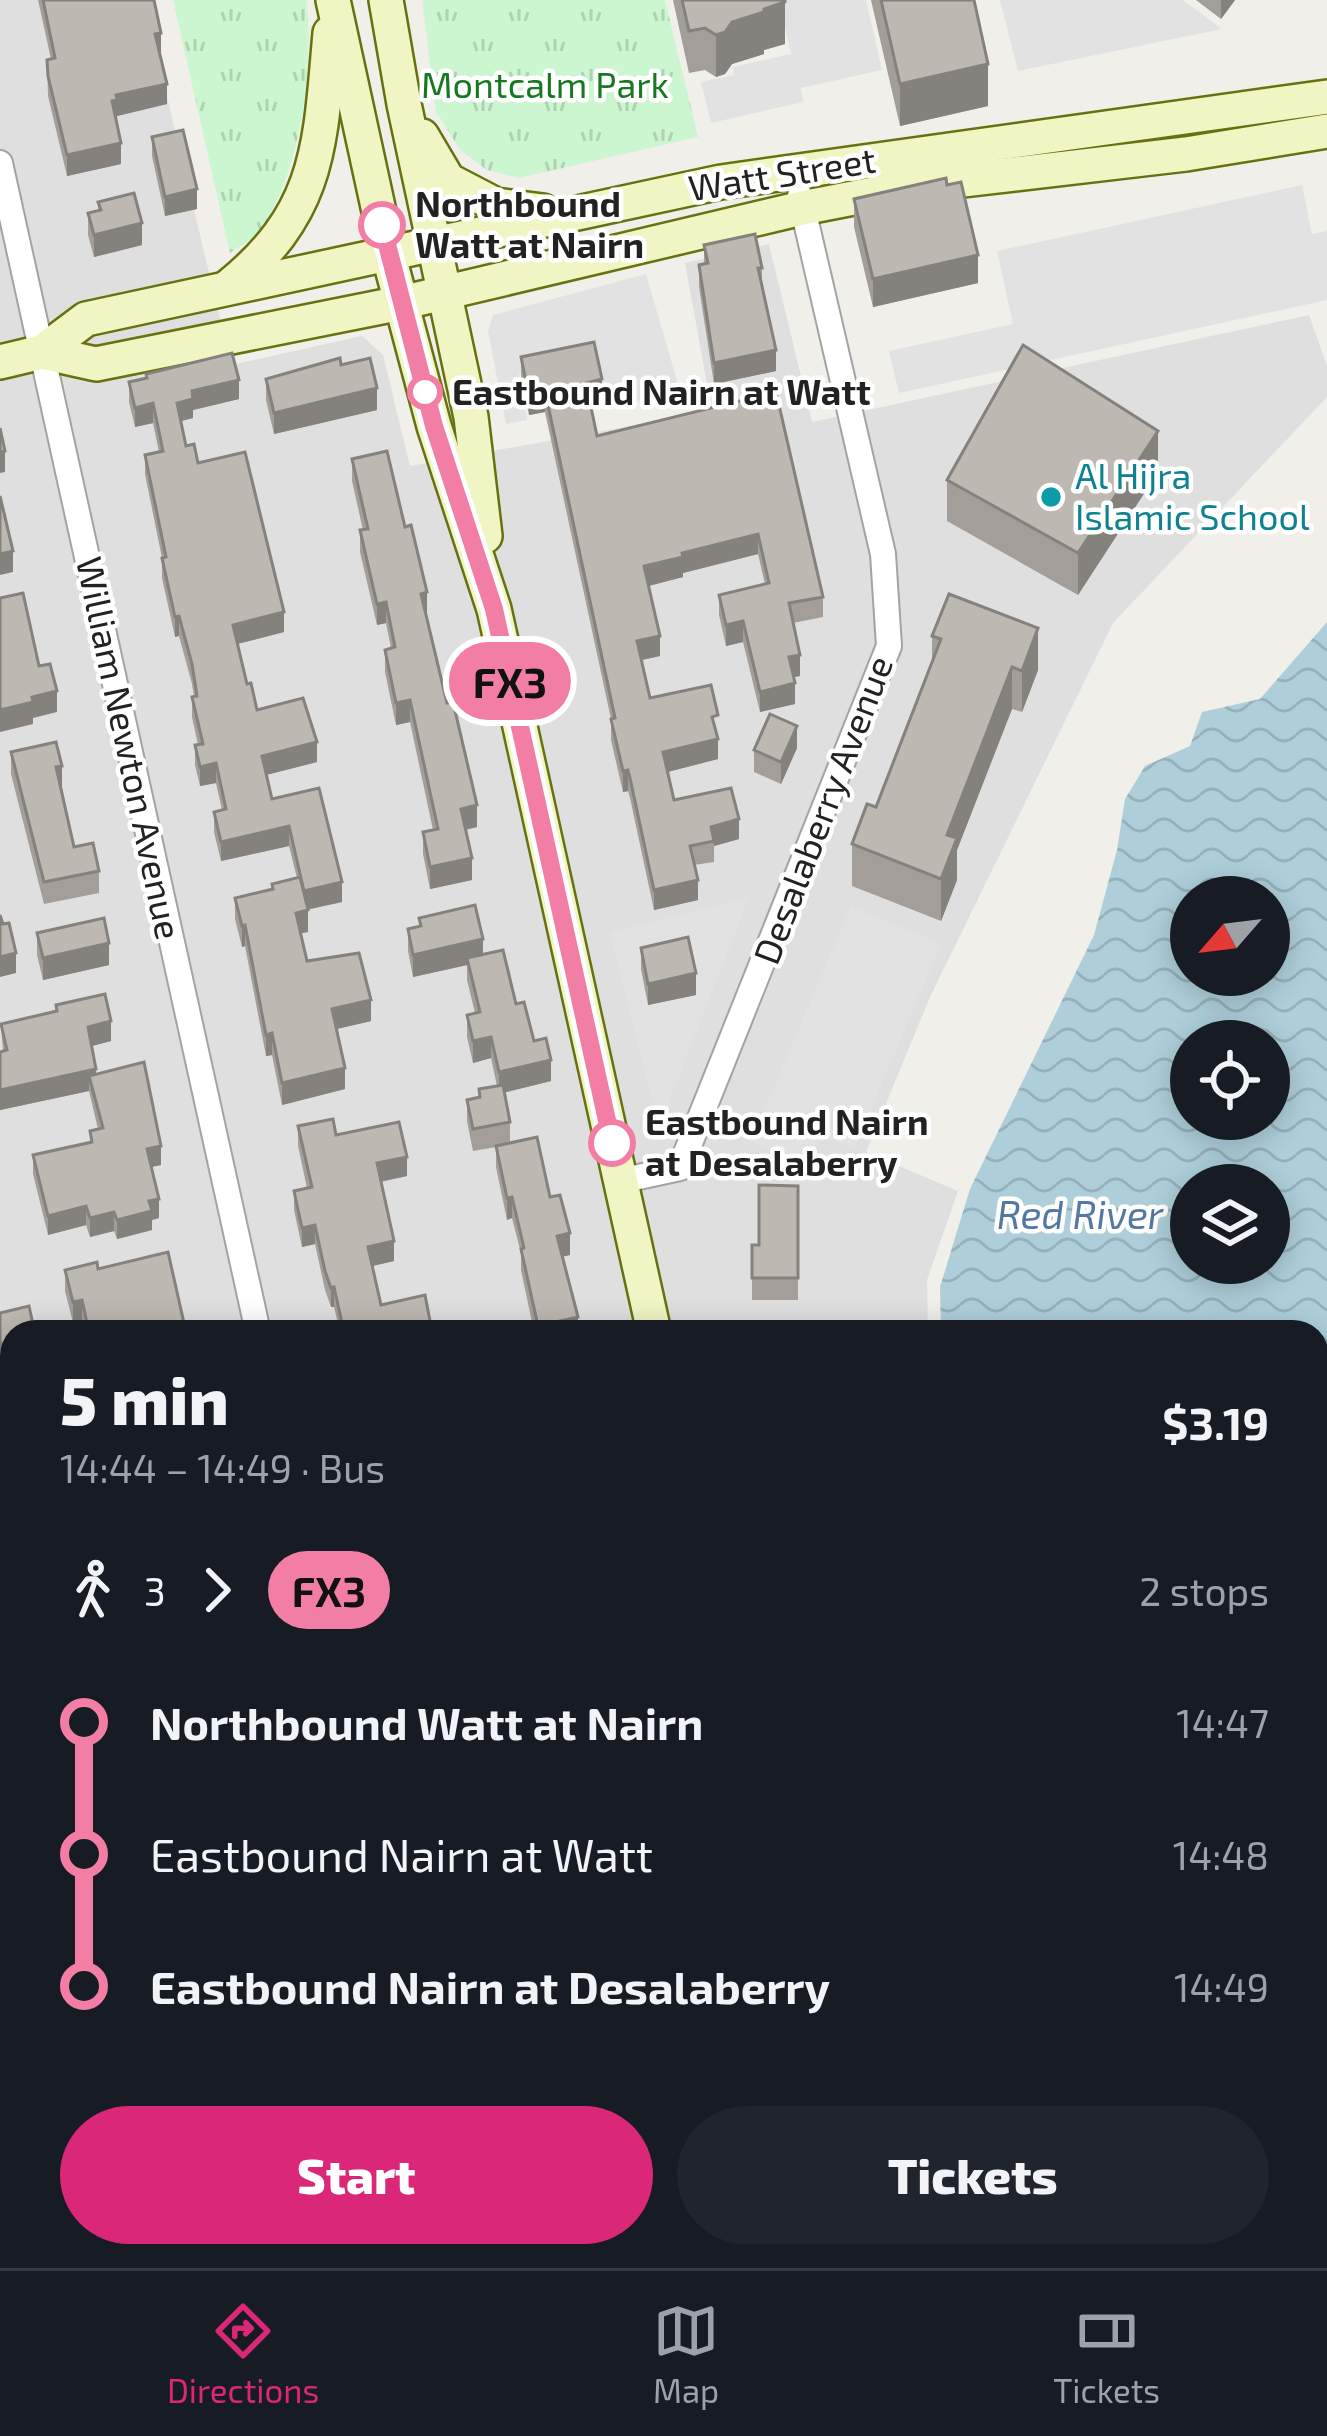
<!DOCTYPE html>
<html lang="en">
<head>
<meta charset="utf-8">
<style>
	body { margin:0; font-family:"Exo 2",sans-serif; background:#20242c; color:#f1f3f6; height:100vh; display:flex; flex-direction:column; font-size:45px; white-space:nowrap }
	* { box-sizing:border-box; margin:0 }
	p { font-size:39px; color:#9ea1a6 }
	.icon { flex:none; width:66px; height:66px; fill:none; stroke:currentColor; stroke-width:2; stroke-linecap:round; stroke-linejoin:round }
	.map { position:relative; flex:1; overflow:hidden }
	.panel { position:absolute; left:0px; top:1320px; width:1329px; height:948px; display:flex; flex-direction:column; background:#171b24; border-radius:36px 36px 0 0; box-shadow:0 6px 30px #0003 }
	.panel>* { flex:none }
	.badge { padding:0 24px; border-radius:39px; font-size:42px; line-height:78px }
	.needle { width:78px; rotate:242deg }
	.buttons { position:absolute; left:1170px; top:876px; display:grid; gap:24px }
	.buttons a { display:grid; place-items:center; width:120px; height:120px; border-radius:50%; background:#171b24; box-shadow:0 6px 30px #0003; font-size:60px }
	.map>.badge { position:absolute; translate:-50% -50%; box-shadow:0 0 0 6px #fff }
	.legs { display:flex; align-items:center; gap:18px; height:132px; padding:0 60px; font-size:39px }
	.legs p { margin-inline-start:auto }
	.head { display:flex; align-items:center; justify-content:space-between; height:204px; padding:0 60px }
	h1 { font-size:66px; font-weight:800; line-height:90px }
	.primary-button { display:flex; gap:24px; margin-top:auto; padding:24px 60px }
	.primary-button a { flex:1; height:138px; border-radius:72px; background:#db2777; color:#fff; font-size:48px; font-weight:800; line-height:138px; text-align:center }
	.primary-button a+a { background:#20242c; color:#f1f3f6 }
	ul { padding:0 60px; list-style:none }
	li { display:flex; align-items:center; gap:42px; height:132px; font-size:45px }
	li i { display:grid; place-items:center; width:18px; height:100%; margin:0 15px; background:currentColor }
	li i::after { content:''; width:30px; height:30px; margin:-15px; border:9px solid; border-radius:50%; background:#171b24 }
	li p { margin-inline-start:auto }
	li:first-child i { background:linear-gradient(#0000 50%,currentColor 0) }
	li:last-child i { background:linear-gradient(currentColor 50%,#0000 0) }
	.dock { display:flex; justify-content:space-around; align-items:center; height:168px; border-top:3px solid #363941; background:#171b24; font-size:33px; color:#9ea1a6 }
	.dock a { display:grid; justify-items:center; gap:6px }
	.dock .on { color:#db2777 }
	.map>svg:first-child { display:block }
	.residential { fill:#e0dfdf }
	.commercial { fill:#f0dcdb }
	.park { fill:url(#park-tufts) }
	.parking { fill:#e2e2e2 }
	.water { fill:url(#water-waves); fill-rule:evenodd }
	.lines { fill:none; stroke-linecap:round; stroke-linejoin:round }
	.minor-casing { stroke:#a3a3a3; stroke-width:28 }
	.tertiary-casing { stroke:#a3a3a3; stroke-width:34 }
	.secondary-casing { stroke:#65720f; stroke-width:38 }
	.minor { stroke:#fff; stroke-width:24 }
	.tertiary { stroke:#fff; stroke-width:30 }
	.secondary { stroke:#f1f5c4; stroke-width:33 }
	.wall { fill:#a39e99 }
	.shaded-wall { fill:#85817d }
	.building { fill:#beb8b2; stroke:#85817d; stroke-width:3 }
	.line-1-casing { stroke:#fff; stroke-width:27 }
	.line-1 { stroke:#f27ea6; stroke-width:18 }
	.stop-1-dot { fill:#fff; stroke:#f27ea6; stroke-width:6 }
	.culture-dot { fill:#0f9aa8; stroke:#fff; stroke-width:4.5 }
	.labels { text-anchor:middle; stroke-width:9; stroke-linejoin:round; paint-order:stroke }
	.park-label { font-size:36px; fill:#167921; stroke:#fff }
	.street-label { font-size:36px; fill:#222; stroke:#fff }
	.stop-label { font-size:36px; font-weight:bold; fill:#222; stroke:#fff; text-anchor:start }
	.culture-label { font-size:36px; fill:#0d838f; stroke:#fff; text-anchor:start }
	.water-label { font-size:39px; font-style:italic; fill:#5378a2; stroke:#fff }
</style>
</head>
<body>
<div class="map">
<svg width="1327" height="2268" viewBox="0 0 1327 2268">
	<defs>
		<pattern id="park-tufts" width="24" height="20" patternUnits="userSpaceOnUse" patternTransform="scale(3)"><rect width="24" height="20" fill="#ccf6d0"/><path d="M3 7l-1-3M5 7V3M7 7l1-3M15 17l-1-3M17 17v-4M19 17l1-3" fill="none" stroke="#afd3b2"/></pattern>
		<pattern id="water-waves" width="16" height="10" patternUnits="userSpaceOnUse" patternTransform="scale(3)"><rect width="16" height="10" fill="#aecfda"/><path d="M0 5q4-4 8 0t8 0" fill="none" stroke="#95b1bb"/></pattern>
	</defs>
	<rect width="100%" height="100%" fill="#f1efe9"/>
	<path class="residential" d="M0,0H144L231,365L362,336L383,355L410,466L712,411L685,263L769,244L812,422L1309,315L1327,366V397L1113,623L930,997L866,1152L958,1191L927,1280L928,1332H12V2256H421L424,2268H0Z"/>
	<path class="commercial" d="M421,2256H927V2268H424Z"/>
	<g class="park">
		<path d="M173,0H306C316,62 299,179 260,230C253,239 240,246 230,253Z"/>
		<path d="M422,0H665L698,137L519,178L487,170L461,151L436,112Z"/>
	</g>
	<g class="parking">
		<path d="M779,0H866L882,70L801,88L803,102L711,123L701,82L734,75L733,67L791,54Z"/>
		<path d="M1000,0H1183L1222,29L1018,71Z"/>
		<path d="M1302,185L1312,234L1327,231V300L899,393L889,351L1013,324L997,251Z"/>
		<path d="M646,274L680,391L607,408L594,357L519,374L527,420L506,424L488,331L493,315Z"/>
		<path d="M749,897L659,1128L610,932Z"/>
		<path d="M851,906L941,944L854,1149L821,1135L808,1166L751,1141Z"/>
		<path d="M757,2256H871L874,2268H760Z"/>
	</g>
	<path class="water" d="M1327,622V2268H964L963,2256H1317V1332H941L940,1287L970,1189L1094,935L1117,850L1125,799L1145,766L1190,746L1202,712L1260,699ZM1191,897H1269V975H1191ZM1191,1041H1269V1119H1191ZM1191,1185H1269V1263H1191Z"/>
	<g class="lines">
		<g class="minor-casing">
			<g id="minor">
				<path d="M0,163L258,1332"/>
				<path d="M620,1181L680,1168L889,646L883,554L800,196"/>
				<path d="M0,1510L12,1508"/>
				<path d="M464,2256L467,2268"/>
			</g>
		</g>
		<g class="tertiary-casing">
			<path id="tertiary" d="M0,2210L13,2268"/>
		</g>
		<g class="secondary-casing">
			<g id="secondary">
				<path d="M333,0L388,253L434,426L494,609L654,1332"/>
				<path d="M386,0L404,104L471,417L485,536"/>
				<path d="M422,136L448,180L496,205L543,211"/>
				<path d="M229,286C322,211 320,143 330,33"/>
				<path d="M42,352L96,364L401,303L802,208L920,185L1186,154L1327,131"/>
				<path d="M0,362L42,352L86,319L721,182L1327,97"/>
				<path d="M702,2256L705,2268"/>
			</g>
		</g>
		<use href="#minor" class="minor"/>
		<use href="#tertiary" class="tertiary"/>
		<use href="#secondary" class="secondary"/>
	</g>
	<g class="wall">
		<path d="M38,0H154L167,104L117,116L121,164L67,176L48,96L47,60L51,59Z"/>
		<path d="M673,0H785V44L764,50V54L732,64L725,74L716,77L705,70L689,73Z"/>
		<path d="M871,0H974L988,106L900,126Z"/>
		<path d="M1196,0H1235L1221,19Z"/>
		<path d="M152,137L197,209L165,216L152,156Z"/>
		<path d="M854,199L978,283L873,307L854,227Z"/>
		<path d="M98,202L142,245L94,257L88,235V213L98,210Z"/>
		<path d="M704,245L762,268V285L776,371L714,384L699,287V265L704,264Z"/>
		<path d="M521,357L602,400L590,402L597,436L776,392L823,597V617L793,623L800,676L794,677L795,704L760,712L743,642L726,646L719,615V595L765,584L758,554L683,573V577L649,586L660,656L642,660L650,698L718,736V759L668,772L674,800L739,839L714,846V862L694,865L698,900L654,910L630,798L628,791L623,792L611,740V719L545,412L529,415L521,378Z"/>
		<path d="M341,365L377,410L274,434L266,400V379Z"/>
		<path d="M129,382L239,399L193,410V418L181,421L186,446L198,463L284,632L237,644L247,684L257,710L317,762L266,775L272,799L342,902L307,910L308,932L301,933L307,961L371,1021L337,1029L345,1089L282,1105L272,1055L266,1056L245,946L242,947L235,919V898L272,889V884L297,878L289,846L221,861L214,832V812L222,810L216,783L200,786L195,765V745H198L192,717V697H194L192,684L179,636L175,637L162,578V558L145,474V455L159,452L153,423L135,427L129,402Z"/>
		<path d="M352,459L427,614L477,827L466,830L472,880L430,889L423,854V832L433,830L410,722L396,725L385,672V650L391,648L386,623L377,625L360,552V530H363L352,481Z"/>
		<path d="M1158,472L1078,595L947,521V480Z"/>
		<path d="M932,636L1038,670L1022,712L1012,709L957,850V880L941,921L852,886V844L876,807L932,662Z"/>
		<path d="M797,748L781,784L754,772V750Z"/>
		<path d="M11,752L62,787L74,847L99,871V893L44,904L11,774Z"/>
		<path d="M419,918L483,954L516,1004L551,1081L504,1092L510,1122V1143L550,1197L570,1255L562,1256L578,1332H534L521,1270V1253L512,1218L507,1220L496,1167V1147L473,1151L467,1121V1100L479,1097V1089L497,1086L491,1058L473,1063L467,1037V1015L475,1013L467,980V965L413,977L408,951V929L419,927Z"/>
		<path d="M37,933L109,965L43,980L37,955Z"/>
		<path d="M641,948L696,995L648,1005L641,969Z"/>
		<path d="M56,1005L111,1041L92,1046L96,1074L161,1165L151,1167L159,1218L152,1220V1230L117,1239L114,1231L90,1237L86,1225L48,1235L33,1174V1155L90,1143V1131L98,1129L89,1091L0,1110V1052L3,1051L1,1024L56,1011Z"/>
		<path d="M298,1126L336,1135L407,1176L381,1182L394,1261L372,1266L381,1305L432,1332H340L334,1307H331L325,1290L315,1244L302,1247L294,1210V1191L307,1188L298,1146Z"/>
		<path d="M798,1186V1300H752V1245H759Z"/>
		<path d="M98,1269L186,1332H84L82,1321L73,1323L65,1291V1270Z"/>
		<path d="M0,1313L34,1332L12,1459L0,1461Z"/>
		<path d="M12,1576V1933L0,1878V1579Z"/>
		<path d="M69,2256H203V2268H72Z"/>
		<path d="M348,2256H411L414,2268H351Z"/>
	</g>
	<g class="shaded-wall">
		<path d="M1221,0H1235L1221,19Z"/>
		<path d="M785,2V44L764,50V54L732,64L725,74L716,77V35L732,22Z"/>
		<path d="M161,33V53L155,55V34Z"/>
		<path d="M988,64V106L900,126V84Z"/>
		<path d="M167,84V104L117,116V120L112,101L116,95Z"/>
		<path d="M121,143V164L67,176V155Z"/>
		<path d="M197,189V209L165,216V197Z"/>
		<path d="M142,223V245L94,257V235Z"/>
		<path d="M978,255V283L873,307V279Z"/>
		<path d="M776,350V371L714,384V363Z"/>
		<path d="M602,379V400L586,403V383Z"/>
		<path d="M239,380V399L193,410V418L177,422V403L192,391Z"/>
		<path d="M377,388V410L274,434V413Z"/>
		<path d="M545,391V412L529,415V395Z"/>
		<path d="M153,403V423L135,427V408Z"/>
		<path d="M1158,431V472L1078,595V553Z"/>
		<path d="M5,451V472L0,473V452Z"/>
		<path d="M758,534V554L683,573V577L644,587V566L682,553Z"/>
		<path d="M13,551V572L0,575V554Z"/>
		<path d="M427,592V614L421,615V594Z"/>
		<path d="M386,602V623L377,625V604Z"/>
		<path d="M284,612V632L233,645V625Z"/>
		<path d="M179,616V636L175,637V617Z"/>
		<path d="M743,621V642L726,646V625Z"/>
		<path d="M1038,628V670L1022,712V671Z"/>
		<path d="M660,636V656L637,661V641Z"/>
		<path d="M800,655V676L789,678V657Z"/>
		<path d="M1012,667V709L957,850V880L941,921V879L947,835Z"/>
		<path d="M795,683V704L760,712V692Z"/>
		<path d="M57,691V712L33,718V724L0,732V710L32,697Z"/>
		<path d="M410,700V722L396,725V703Z"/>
		<path d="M797,726V748L781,784V762Z"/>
		<path d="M718,739V759L663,773V752Z"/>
		<path d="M317,742V762L262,776V756Z"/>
		<path d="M216,763V783L200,786V767Z"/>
		<path d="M62,766V787L56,789V767Z"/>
		<path d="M628,770V791L623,792V771Z"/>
		<path d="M477,805V827L461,830V809Z"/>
		<path d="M739,819V839L714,846L711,827Z"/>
		<path d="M289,826V846L221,861V842Z"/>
		<path d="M472,858V880L430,889V867Z"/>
		<path d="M698,880V900L654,910V890Z"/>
		<path d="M342,882V902L304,910V891Z"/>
		<path d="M308,910V932L296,934V913Z"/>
		<path d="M245,925V946L242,947V926Z"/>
		<path d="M483,939V961L467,958V965L413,977V955Z"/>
		<path d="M109,943V965L43,980V958Z"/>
		<path d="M16,953V973L0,977V957Z"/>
		<path d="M696,973V995L648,1005V984Z"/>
		<path d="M371,1000V1021L332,1030V1009Z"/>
		<path d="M111,1021V1041L88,1047V1027Z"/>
		<path d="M272,1033V1055L266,1056V1035Z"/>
		<path d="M491,1037V1058L473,1063V1041Z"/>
		<path d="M551,1060V1081L499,1094V1072Z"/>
		<path d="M345,1068V1089L282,1105V1083Z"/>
		<path d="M96,1069V1090L89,1076V1091L0,1110V1090Z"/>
		<path d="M161,1146V1165L147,1168V1149Z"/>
		<path d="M407,1157V1176L377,1182V1163Z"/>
		<path d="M512,1197V1218L507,1220V1198Z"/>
		<path d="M159,1199V1218L152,1220V1230L117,1239V1220L149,1201Z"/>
		<path d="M86,1206V1225L48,1235V1216Z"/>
		<path d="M114,1212V1231L90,1237V1218Z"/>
		<path d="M315,1225V1244L302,1247V1228Z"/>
		<path d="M570,1233V1255L557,1258V1236Z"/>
		<path d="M394,1241V1261L368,1267V1247Z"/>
		<path d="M334,1287V1307H331V1288Z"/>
		<path d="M82,1300V1321L73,1323V1302Z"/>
		<path d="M578,1317V1332H538V1326Z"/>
		<path d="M12,1427V1459L0,1461V1430Z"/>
		<path d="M162,2256H203V2268H106Z"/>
	</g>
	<g class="building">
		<path d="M43,0H154L161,33L155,34L167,84L116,95L117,100L112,101L121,143L67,155L48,76L47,60L55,58Z"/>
		<path d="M682,0H785V2L764,9V12L732,22L725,32L716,35L705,28L689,31Z"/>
		<path d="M881,0H974L988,64L900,84Z"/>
		<path d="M183,130L197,189L165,197L152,137Z"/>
		<path d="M946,178L947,185L961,182L978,255L873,279L854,199Z"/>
		<path d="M134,193L142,223L94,235L88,213L101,210L98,202Z"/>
		<path d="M755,234L762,268H758L776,350L714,363L699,265L708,263L704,245Z"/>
		<path d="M594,342L602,379L586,383L597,436L776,392L823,597L789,603L800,655L789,657L795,683L760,692L743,621L726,625L719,595L769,583L758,534L682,553L683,557L644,566L660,636L637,641L650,698L711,685L718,715L712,717L718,739L663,752L674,800L731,788L739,819L711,827L714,841L690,846L698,880L654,890L630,778L628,770L623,771L611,719L615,718L545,391L529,395L521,357Z"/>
		<path d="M1023,345L1158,431L1078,553L947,480Z"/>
		<path d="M232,353L239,380L192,391L193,399L177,403L186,446L194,444L198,463L245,452L284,612L233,625L247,684L251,683L257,710L303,698L317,742L262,756L272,799L319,788L342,882L304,891L289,826L221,842L214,812L226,809L216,763L200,767L195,745L203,744L192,697L197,696L192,664L179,616L175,617L162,558L166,557L145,455L163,451L153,403L135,408L129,382L147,378L146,374Z"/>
		<path d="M340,358L341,365L370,358L377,388L274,413L266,379Z"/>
		<path d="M0,428L5,451L0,452Z"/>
		<path d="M387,451L405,527L411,525L427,592L421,594L447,703L453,702L477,805L461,809L472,858L430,867L423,832L438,829L410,700L396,703L385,650L395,647L386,602L377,604L360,530L368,529L352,459Z"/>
		<path d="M0,496L13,551L0,554Z"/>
		<path d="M23,593L39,666L50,664L57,691L32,697L33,702L0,710V598Z"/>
		<path d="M949,594L1038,628L1022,671L1012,667L947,835L957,838L941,879L852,844L867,804L876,807L941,639L932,636Z"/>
		<path d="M770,714L797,726L781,762L754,750Z"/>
		<path d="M56,742L62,766L56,767L74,847L93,843L99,871L44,882L11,752Z"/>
		<path d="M300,877L308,910L296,913L307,961L359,953L371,1000L332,1009L345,1068L282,1083L272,1033L266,1035L245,925L242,926L235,898L273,889L272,884Z"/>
		<path d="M475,905L483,939L413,955L408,929L421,926L419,918Z"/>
		<path d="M0,915L3,924L9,923L16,953L0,957Z"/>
		<path d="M104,918L109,943L43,958L37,933Z"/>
		<path d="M688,937L696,973L648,984L641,948Z"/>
		<path d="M503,950L516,1004L524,1002L534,1041L546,1038L551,1060L499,1072L491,1037L473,1041L467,1015L480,1012L467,958Z"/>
		<path d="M105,994L111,1021L88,1027L96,1069L0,1090V1052L7,1050L1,1024L57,1011L56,1005Z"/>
		<path d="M144,1062L161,1146L147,1149L159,1199L149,1201L152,1211L117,1220L114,1212L90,1218L86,1206L48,1216L33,1155L92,1142L90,1131L103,1128L89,1076Z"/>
		<path d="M503,1085L510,1122L473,1129L467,1100L480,1097L479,1089Z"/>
		<path d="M333,1119L336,1135L399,1122L407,1157L377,1163L394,1241L368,1247L381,1305L425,1295L432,1331L344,1332L334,1287L331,1288L325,1271L315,1225L302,1228L294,1191L312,1187L298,1126Z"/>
		<path d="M537,1137L550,1197L560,1195L570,1233L557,1236L578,1317L538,1326L521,1249L524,1248L512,1197L507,1198L496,1146Z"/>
		<path d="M759,1185L798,1186V1278H752V1245H759Z"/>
		<path d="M168,1252L186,1332H89L82,1300L73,1302L65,1270L97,1262L98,1269Z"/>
		<path d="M29,1306L34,1329L12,1332V1427L0,1430V1373L8,1371L0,1341V1313Z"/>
		<path d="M12,1576V1679L8,1680L12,1700V1895L0,1840V1579Z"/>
		<path d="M74,2256H162L106,2268H77Z"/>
		<path d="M354,2256H411L414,2268H357Z"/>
		<path d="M595,2256H670L673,2268H593L591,2257Z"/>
	</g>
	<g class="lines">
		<g class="line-1-casing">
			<path id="line-1" d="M382,225L434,426L494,609L612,1143"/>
		</g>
		<use href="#line-1" class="line-1"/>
	</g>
	<g class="stop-1-dot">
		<circle cx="382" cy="225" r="21"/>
		<circle cx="425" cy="392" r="15"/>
		<circle cx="612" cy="1143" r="21"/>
	</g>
	<circle class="culture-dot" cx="1051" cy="497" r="12"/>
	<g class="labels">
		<g class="park-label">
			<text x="545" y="98">Montcalm Park</text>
		</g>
		<g class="street-label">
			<text transform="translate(782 174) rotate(-9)" y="13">Watt Street</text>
			<text transform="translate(129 748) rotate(78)" y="13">William Newton Avenue</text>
			<text transform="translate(823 810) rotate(-69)" y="13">Desalaberry Avenue</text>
		</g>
		<g class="stop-label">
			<text x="415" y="217">Northbound<tspan x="415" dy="41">Watt at Nairn</tspan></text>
			<text x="452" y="405">Eastbound Nairn at Watt</text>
			<text x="645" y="1135">Eastbound Nairn<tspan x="645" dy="41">at Desalaberry</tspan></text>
		</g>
		<g class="culture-label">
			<text x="1075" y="489">Al Hijra<tspan x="1075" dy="41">Islamic School</tspan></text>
		</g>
		<g class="water-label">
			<text x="1080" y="1229">Red River</text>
		</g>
	</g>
</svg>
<div class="buttons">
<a><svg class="needle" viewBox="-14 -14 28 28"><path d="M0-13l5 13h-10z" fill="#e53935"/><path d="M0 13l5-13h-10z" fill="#9ea1a6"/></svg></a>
<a><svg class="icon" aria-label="locate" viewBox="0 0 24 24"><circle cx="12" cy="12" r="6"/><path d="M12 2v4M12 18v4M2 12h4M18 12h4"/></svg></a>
<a><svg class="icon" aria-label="layers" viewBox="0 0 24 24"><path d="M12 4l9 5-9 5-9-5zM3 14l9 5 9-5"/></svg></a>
</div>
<b class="badge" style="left:510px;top:681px;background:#f27ea6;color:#111">FX3</b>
<section class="panel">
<div class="head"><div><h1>5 min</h1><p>14:44 – 14:49 · Bus</p></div><b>$3.19</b></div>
<div class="legs"><svg class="icon" aria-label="walk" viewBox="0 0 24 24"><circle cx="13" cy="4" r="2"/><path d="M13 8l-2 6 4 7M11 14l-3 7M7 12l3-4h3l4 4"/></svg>3<svg class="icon" aria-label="forward" viewBox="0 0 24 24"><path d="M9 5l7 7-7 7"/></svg><b class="badge" style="background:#f27ea6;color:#111">FX3</b><p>2 stops</p></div>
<ul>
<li><i style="color:#f27ea6"></i><b>Northbound Watt at Nairn</b><p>14:47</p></li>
<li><i style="color:#f27ea6"></i><span>Eastbound Nairn at Watt</span><p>14:48</p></li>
<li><i style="color:#f27ea6"></i><b>Eastbound Nairn at Desalaberry</b><p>14:49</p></li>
</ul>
<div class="primary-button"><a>Start</a><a>Tickets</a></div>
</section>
</div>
<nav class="dock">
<a class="on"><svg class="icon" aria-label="directions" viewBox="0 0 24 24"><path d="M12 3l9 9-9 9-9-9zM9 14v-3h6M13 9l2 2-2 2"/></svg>Directions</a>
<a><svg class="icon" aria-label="map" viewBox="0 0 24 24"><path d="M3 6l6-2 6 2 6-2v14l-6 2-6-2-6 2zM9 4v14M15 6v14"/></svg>Map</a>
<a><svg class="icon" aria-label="tickets" viewBox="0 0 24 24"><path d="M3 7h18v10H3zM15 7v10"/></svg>Tickets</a>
</nav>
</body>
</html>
